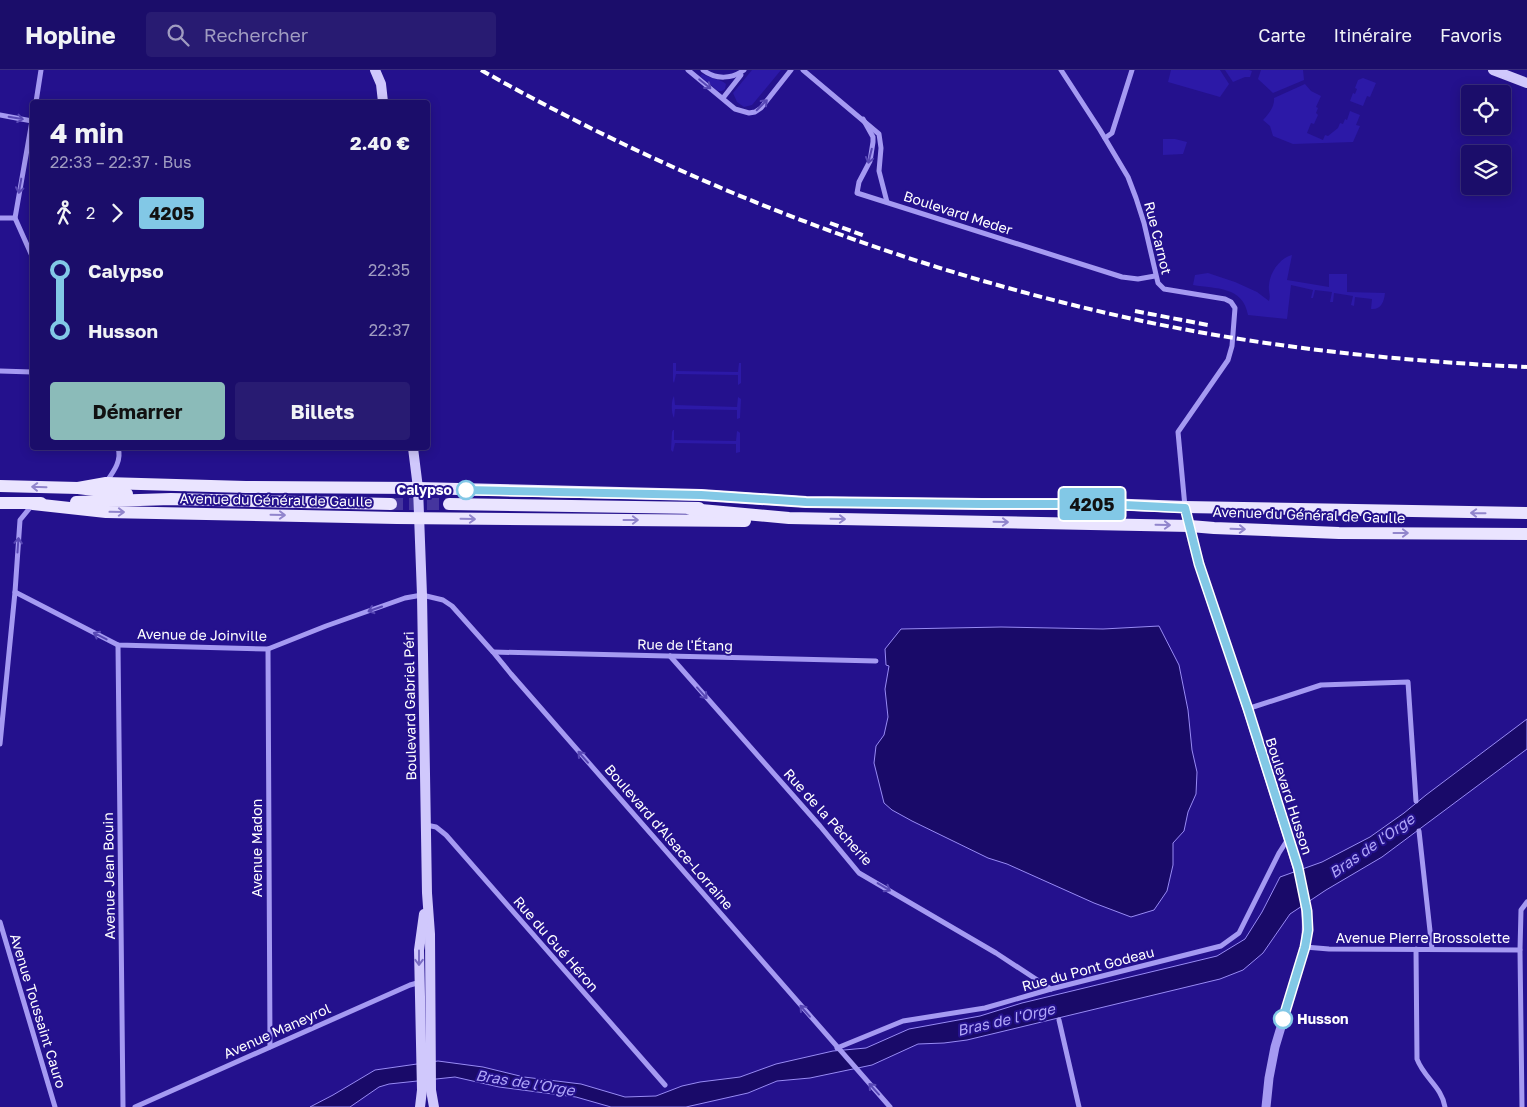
<!DOCTYPE html>
<html lang="fr">
<head>
<meta charset="utf-8">
<style>
	body { margin:0; font-family:"Golos Text",sans-serif; background:#281b72; color:#f1f3f6; height:100vh; display:flex; flex-direction:column; font-size:19px; white-space:nowrap }
	* { box-sizing:border-box; margin:0 }
	p { font-size:16px; color:#a09cc1 }
	.icon { flex:none; width:28px; height:28px; fill:none; stroke:currentColor; stroke-width:2; stroke-linecap:round; stroke-linejoin:round }
	.map { position:relative; flex:1; overflow:hidden }
	.side { position:absolute; left:30px; top:30px; width:400px; height:350px; display:flex; flex-direction:column; background:#1b0d6a; border-radius:5px; box-shadow:0 2px 12px #0003,0 0 0 1px #392d7e }
	.side>* { flex:none }
	.badge { padding:0 10px; border-radius:4px; font-size:18px; line-height:32px }
	.fabs { position:absolute; left:1461px; top:15px; display:grid; gap:10px }
	.fabs a { display:grid; place-items:center; width:50px; height:50px; border-radius:5px; background:#1b0d6a; box-shadow:0 2px 12px #0003,0 0 0 1px #392d7e; font-size:25px }
	.map>.badge { position:absolute; translate:-50% -50%; box-shadow:0 0 0 2px #fff }
	.legs { display:flex; align-items:center; gap:8px; height:55px; padding:0 20px; font-size:16px }
	.legs p { margin-inline-start:auto }
	.overview { display:flex; align-items:center; justify-content:space-between; height:85px; padding:0 20px }
	h1 { font-size:28px; font-weight:700; line-height:38px }
	.primary-button { display:flex; gap:10px; margin-top:auto; padding:10px 20px }
	.primary-button a { flex:1; height:58px; border-radius:5px; background:#8bbbb9; color:#111; font-size:20px; font-weight:700; line-height:58px; text-align:center }
	.primary-button a+a { background:#281b72; color:#f1f3f6 }
	ul { padding:0 20px; list-style:none }
	li { display:flex; align-items:center; gap:18px; height:60px; font-size:19px }
	li i { display:grid; place-items:center; width:8px; height:100%; margin:0 6px; background:currentColor }
	li i::after { content:''; width:12px; height:12px; margin:-6px; border:4px solid; border-radius:50%; background:#1b0d6a }
	li p { margin-inline-start:auto }
	li:first-child i { background:linear-gradient(#0000 50%,currentColor 0) }
	li:last-child i { background:linear-gradient(currentColor 50%,#0000 0) }
	header { display:flex; align-items:center; gap:30px; box-sizing:border-box; height:70px; padding:0 25px; background:#1b0d6a; border-bottom:1px solid #392d7e }
	header strong { font-size:24px }
	nav { display:flex; gap:28px; margin-inline-start:auto; font-size:18px }
	.search { width:350px; height:45px; background:#281b72; display:flex; align-items:center; gap:12px; box-sizing:border-box; padding:0 18px; border-radius:5px; color:#a09cc1; font-size:19px }
	.map>svg:first-child { display:block }
	.green { fill:#2c19a7 }
	.water { fill:#190a69; stroke:#988bf5 }
	.lines { fill:none; stroke-linecap:round; stroke-linejoin:round }
	.primary-tunnel { stroke:#45359e; stroke-width:12; stroke-dasharray:12 6; stroke-linecap:butt }
	.minor { stroke:#a59af2; stroke-width:5 }
	.tertiary { stroke:#a59af2; stroke-width:9 }
	.secondary { stroke:#d0c8fc; stroke-width:10 }
	.primary { stroke:#eae4ff; stroke-width:12 }
	.rail { stroke:#fff; stroke-width:4; stroke-dasharray:9 4; stroke-linecap:butt }
	.oneway { stroke:#5848b5 }
	.oneway2 { stroke:#9185cc }
	.oneway3 { stroke:#7a6cc4 }
	.line-1-casing { stroke:#fff; stroke-width:11 }
	.line-1 { stroke:#82c8e6; stroke-width:8 }
	.stop-1-dot { fill:#fff; stroke:#82c8e6; stroke-width:2.5 }
	.labels { text-anchor:middle; stroke-width:4; stroke-linejoin:round; paint-order:stroke }
	.street-label { font-size:14px; fill:#fff; stroke:#24118d }
	.stop-label { font-size:14px; font-weight:bold; fill:#fff; stroke:#24118d; text-anchor:end }
	.water-label { font-size:15px; font-style:italic; fill:#b0a6f9; stroke:#24118d }
</style>
</head>
<body>
<header>
<strong>Hopline</strong>
<div class="search"><svg class="icon" aria-label="search" viewBox="0 0 24 24"><circle cx="10" cy="10" r="6"/><path d="M15 15l6 6"/></svg>Rechercher</div>
<nav><a>Carte</a><a>Itinéraire</a><a>Favoris</a></nav>
</header>
<div class="map">
<svg width="1527" height="1037" viewBox="0 0 1527 1037">
	<rect width="100%" height="100%" fill="#24118d"/>
	<g class="green">
		<path d="M752,0H781L752,35L744,37L737,32L733,23Z"/>
		<path d="M1171,0H1220L1229,14L1220,27L1168,12Z"/>
		<path d="M1225,0H1249L1252,1L1250,7H1245L1233,12Z"/>
		<path d="M1261,0H1303L1304,10L1273,23L1258,9Z"/>
		<path d="M702,4C709,8 721,9 726,14L725,19L722,21H718L700,6Z"/>
		<path d="M1363,8L1376,13L1370,27L1367,26L1363,36L1350,31L1353,23L1355,24L1357,19L1355,18L1358,10Z"/>
		<path d="M1305,14L1311,21L1321,26L1316,37L1318,38L1316,43L1318,45L1314,54L1311,53L1307,63L1323,70L1325,65L1328,66L1338,58L1340,53L1343,54L1345,49L1347,50L1350,41L1360,45L1356,55L1360,56L1353,72L1293,74L1273,66L1270,56L1263,50C1269,44 1275,36 1274,28Z"/>
		<path d="M1163,69H1175L1187,72L1183,84L1163,85Z"/>
		<path d="M1292,185L1287,210L1329,217V204H1347V222L1385,223C1384,232 1381,240 1371,239L1372,229L1355,227L1354,236L1351,235L1353,226L1334,223L1333,232H1330L1332,222L1315,220L1313,228H1311L1313,220L1291,215L1287,249L1248,245C1243,216 1216,219 1193,215L1195,205L1208,203L1235,212L1257,222L1269,231C1271,225 1268,221 1269,215C1270,202 1280,188 1292,185Z"/>
		<path d="M673,293H676V301L738,302L739,293H741V313L738,315V305L676,304L674,313L673,311Z"/>
		<path d="M674,326L675,335L737,337L738,327L741,329L740,348L737,349V340L675,339L674,348C671,343 671,330 674,326Z"/>
		<path d="M673,360H674V370L736,371L737,361L739,362L740,363V382L736,383V374L675,373L673,382L671,380L672,362Z"/>
	</g>
	<g class="water">
		<path d="M1159,556L1179,595L1188,640L1192,680L1197,702L1196,724L1188,742L1184,761L1173,773V795L1167,821L1154,840L1131,847L1094,833L1007,794L988,788L912,751L892,740L884,733L874,693L876,676L884,665L888,647L885,619L889,596L886,595L885,579L901,559L1001,557L1103,559Z"/>
		<path d="M1527,649V679L1382,787L1326,820L1290,844L1263,883L1243,900L1220,909L967,970L944,973L918,974L872,995L810,1008L777,1011L748,1023L686,1037H611L576,1027L499,1017L455,1007L389,1014L379,1017L350,1037H310L333,1025L375,1000L438,991L483,997L524,1007L581,1014L625,1027L656,1026L682,1016L700,1012L740,1007L776,994L833,981L866,978L909,959L980,946L1022,933L1217,886L1245,869L1262,842L1280,807L1322,792L1370,767L1404,743L1426,725Z"/>
	</g>
	<g class="lines">
		<path class="primary-tunnel" d="M391,434H449"/>
		<g class="minor">
			<path d="M688,0L735,39L749,43L755,42L761,38L791,0"/>
			<path d="M703,0C716,10 732,9 744,0"/>
			<path d="M803,0L879,64L881,78L879,101L887,132"/>
			<path d="M1061,0L1100,60L1128,107L1136,128L1144,153L1158,213L1164,219L1225,229L1231,232L1235,238L1232,276L1228,290L1178,362L1185,437L1189,454"/>
			<path d="M723,28L741,5"/>
			<path d="M36,32L41,0"/>
			<path d="M0,45L32,51"/>
			<path d="M863,49L873,67V72L870,91L859,112L857,123L1122,207L1138,209L1155,206"/>
			<path d="M32,51L15,148L32,186"/>
			<path d="M1105,68L1112,63L1132,0"/>
			<path d="M0,148H15"/>
			<path d="M0,301L32,302"/>
			<path d="M107,411C114,401 122,390 118,378"/>
			<path d="M15,522L118,575L268,579L326,556L405,528L422,525L443,530L452,536L493,582L511,604L890,1037"/>
			<path d="M118,575L123,1037"/>
			<path d="M268,579L270,977"/>
			<path d="M493,582L876,591"/>
			<path d="M670,586L820,756L859,803L996,883L1051,919"/>
			<path d="M1247,639L1321,615L1408,612L1416,731"/>
			<path d="M0,674L15,522L20,450L33,434"/>
			<path d="M426,755L436,757L446,765L665,1015"/>
			<path d="M1419,761L1432,879"/>
			<path d="M0,852L55,1037"/>
			<path d="M1305,877L1329,879L1520,880"/>
			<path d="M1416,879L1417,989C1424,1008 1442,1017 1445,1037"/>
			<path d="M1059,950L1079,1037"/>
			<path d="M837,978L903,951L985,938L1051,919L1221,876L1239,863L1279,783L1288,769"/>
			<path d="M135,1037L410,915L421,912"/>
			<path d="M1522,1037L1520,880L1521,840L1527,832"/>
		</g>
		<path class="tertiary" d="M1190,456C1200,503 1217,549 1233,594C1248,641 1263,689 1278,736C1292,783 1312,828 1305,877L1275,977L1269,1008L1266,1037"/>
		<g class="secondary">
			<path d="M375,0L381,14L383,32"/>
			<path d="M1493,0L1527,13"/>
			<path d="M413,378L418,418L422,525L427,823L430,864L431,1020L434,1037"/>
			<path d="M420,1037L422,1020L419,880L424,844"/>
		</g>
		<g class="primary">
			<path d="M0,416L78,418L127,424"/>
			<path d="M78,418L106,413L246,417L418,418L701,425L806,432L982,434H1104L1185,437L1527,443"/>
			<path d="M76,432L171,429L391,434"/>
			<path d="M0,433H41"/>
			<path d="M33,434L106,442L397,448L745,451"/>
			<path d="M449,434L699,438"/>
			<path d="M690,439L789,448L1190,456L1214,458L1339,463L1527,464"/>
		</g>
		<g class="rail">
			<path d="M481,0C685,115 905,199 1133,249C1262,277 1395,291 1527,297"/>
			<path d="M830,153L865,166"/>
			<path d="M1135,241L1208,255"/>
		</g>
	</g>
	<defs><path id="oneway-shaft" d="M-6 0H5M1.5-3L5.5 0L1.5 3" fill="none" stroke-width="1.6" stroke-linecap="round" stroke-linejoin="round" transform="scale(1.25)"/></defs>
	<g class="oneway">
		<use href="#oneway-shaft" transform="translate(705 14) rotate(39)"/>
		<use href="#oneway-shaft" transform="translate(762 35) rotate(-45)"/>
		<use href="#oneway-shaft" transform="translate(16 48) rotate(10)"/>
		<use href="#oneway-shaft" transform="translate(870 86) rotate(104)"/>
		<use href="#oneway-shaft" transform="translate(20 116) rotate(100)"/>
		<use href="#oneway-shaft" transform="translate(18 475) rotate(-86)"/>
		<use href="#oneway-shaft" transform="translate(375 539) rotate(161)"/>
		<use href="#oneway-shaft" transform="translate(100 566) rotate(-153)"/>
		<use href="#oneway-shaft" transform="translate(702 623) rotate(48)"/>
		<use href="#oneway-shaft" transform="translate(583 687) rotate(-131)"/>
		<use href="#oneway-shaft" transform="translate(884 817) rotate(31)"/>
		<use href="#oneway-shaft" transform="translate(805 941) rotate(-131)"/>
		<use href="#oneway-shaft" transform="translate(874 1019) rotate(-132)"/>
	</g>
	<g class="oneway2">
		<use href="#oneway-shaft" transform="translate(39 417) rotate(-178)"/>
		<use href="#oneway-shaft" transform="translate(117 442) rotate(1)"/>
		<use href="#oneway-shaft" transform="translate(1478 443) rotate(-179)"/>
		<use href="#oneway-shaft" transform="translate(278 445) rotate(1)"/>
		<use href="#oneway-shaft" transform="translate(468 449) rotate(1)"/>
		<use href="#oneway-shaft" transform="translate(838 449) rotate(1)"/>
		<use href="#oneway-shaft" transform="translate(631 450)"/>
		<use href="#oneway-shaft" transform="translate(1001 452) rotate(1)"/>
		<use href="#oneway-shaft" transform="translate(1163 455) rotate(1)"/>
		<use href="#oneway-shaft" transform="translate(1238 459) rotate(2)"/>
		<use href="#oneway-shaft" transform="translate(1401 463)"/>
	</g>
	<use class="oneway3" href="#oneway-shaft" transform="translate(419 888) rotate(90)"/>
	<g class="lines">
		<g class="line-1-casing">
			<path id="line-1" d="M466,420L701,425L806,432L982,434H1104L1185,438L1199,494L1248,639L1298,797L1307,841L1308,860L1305,877L1283,949"/>
		</g>
		<use href="#line-1" class="line-1"/>
	</g>
	<g class="stop-1-dot">
		<circle cx="466" cy="420" r="9"/>
		<circle cx="1283" cy="949" r="9"/>
	</g>
	<g class="labels">
		<g class="street-label">
			<text transform="translate(958 143) rotate(18)" y="5">Boulevard Meder</text>
			<text transform="translate(1158 168) rotate(76)" y="5">Rue Carnot</text>
			<text transform="translate(276 430) rotate(1)" y="5">Avenue du Général de Gaulle</text>
			<text transform="translate(1309 445) rotate(2)" y="5">Avenue du Général de Gaulle</text>
			<text transform="translate(202 565) rotate(1)" y="5">Avenue de Joinville</text>
			<text transform="translate(685 575) rotate(1)" y="5">Rue de l'Étang</text>
			<text transform="translate(410 636) rotate(-91)" y="5">Boulevard Gabriel Péri</text>
			<text transform="translate(1289 726) rotate(72)" y="5">Boulevard Husson</text>
			<text transform="translate(828 747) rotate(48)" y="5">Rue de la Pêcherie</text>
			<text transform="translate(669 767) rotate(49)" y="5">Boulevard d'Alsace-Lorraine</text>
			<text transform="translate(257 778) rotate(-90)" y="5">Avenue Madon</text>
			<text transform="translate(109 806) rotate(-91)" y="5">Avenue Jean Bouin</text>
			<text x="1423" y="873">Avenue Pierre Brossolette</text>
			<text transform="translate(556 874) rotate(49)" y="5">Rue du Gué Héron</text>
			<text transform="translate(1088 899) rotate(-15)" y="5">Rue du Pont Godeau</text>
			<text transform="translate(38 941) rotate(73)" y="5">Avenue Toussaint Cauro</text>
			<text transform="translate(277 961) rotate(-24)" y="5">Avenue Maneyrol</text>
		</g>
		<g class="stop-label">
			<text x="452" y="425">Calypso</text>
			<text x="1297" y="954" text-anchor="start">Husson</text>
		</g>
		<g class="water-label">
			<text transform="translate(1372 776) rotate(-35)" y="5">Bras de l'Orge</text>
			<text transform="translate(1006 950) rotate(-13)" y="5">Bras de l'Orge</text>
			<text transform="translate(525 1013) rotate(9)" y="5">Bras de l'Orge</text>
		</g>
	</g>
</svg>
<div class="fabs">
<a><svg class="icon" aria-label="locate" viewBox="0 0 24 24"><circle cx="12" cy="12" r="6"/><path d="M12 2v4M12 18v4M2 12h4M18 12h4"/></svg></a>
<a><svg class="icon" aria-label="layers" viewBox="0 0 24 24"><path d="M12 4l9 5-9 5-9-5zM3 14l9 5 9-5"/></svg></a>
</div>
<b class="badge" style="left:1092px;top:434px;background:#82c8e6;color:#111">4205</b>
<section class="side">
<div class="overview"><div><h1>4 min</h1><p>22:33 – 22:37 · Bus</p></div><b>2.40 €</b></div>
<div class="legs"><svg class="icon" aria-label="walk" viewBox="0 0 24 24"><circle cx="13" cy="4" r="2"/><path d="M13 8l-2 6 4 7M11 14l-3 7M7 12l3-4h3l4 4"/></svg>2<svg class="icon" aria-label="forward" viewBox="0 0 24 24"><path d="M9 5l7 7-7 7"/></svg><b class="badge" style="background:#82c8e6;color:#111">4205</b></div>
<ul>
<li><i style="color:#82c8e6"></i><b>Calypso</b><p>22:35</p></li>
<li><i style="color:#82c8e6"></i><b>Husson</b><p>22:37</p></li>
</ul>
<div class="primary-button"><a>Démarrer</a><a>Billets</a></div>
</section>
</div>
</body>
</html>
